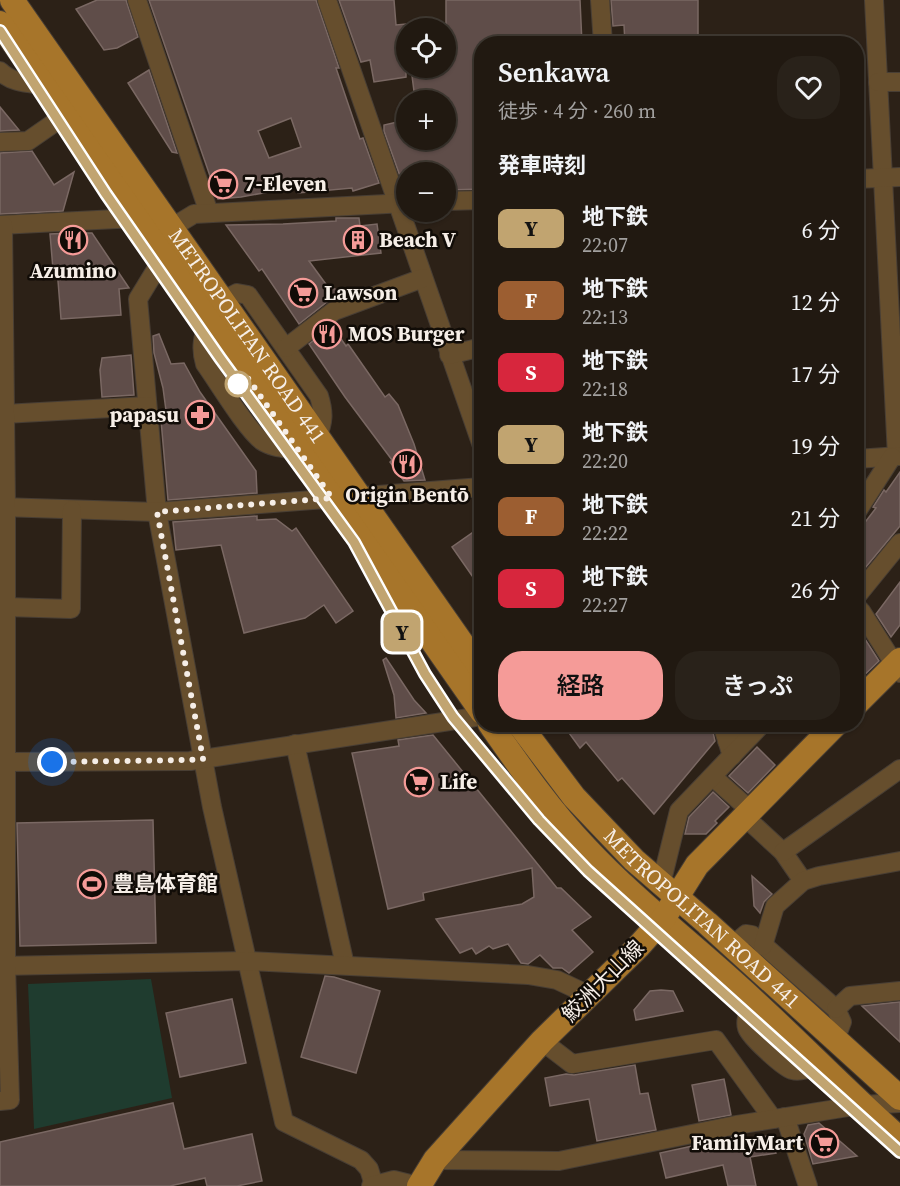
<!DOCTYPE html>
<html lang="ja">
<head>
<meta charset="utf-8">
<style>
	body { margin:0; font-family:"Source Serif 4","Noto Sans JP",serif; background:#29221a; color:#f1f3f6; height:100vh; display:flex; flex-direction:column; font-size:22px; white-space:nowrap }
	* { box-sizing:border-box; margin:0 }
	p { font-size:20px; color:#a2a09f }
	.icon { flex:none; width:33px; height:33px; fill:none; stroke:currentColor; stroke-width:2; stroke-linecap:round; stroke-linejoin:round }
	.map { position:relative; flex:1; overflow:hidden }
	.side { position:absolute; left:474px; top:36px; width:390px; height:696px; display:flex; flex-direction:column; background:#211911; border-radius:24px; box-shadow:0 2px 4px #0004,0 0 0 2px #3e3831 }
	.side>* { flex:none }
	.badge { padding:0 12px; border-radius:9px; font-size:21px; line-height:39px }
	.buttons { position:absolute; left:396px; top:18px; display:grid; gap:12px }
	.buttons a { display:grid; place-items:center; width:60px; height:60px; border-radius:50%; background:#211911; box-shadow:0 2px 4px #0004,0 0 0 2px #3e3831; font-size:30px }
	.you { position:absolute; width:30px; height:30px; margin:-15px; border:4px solid #fff; border-radius:50%; background:#1a73e8; box-shadow:0 0 0 9px #1a73e833 }
	.map>.badge { position:absolute; translate:-50% -50%; box-shadow:0 0 0 3px #fff }
	h2 { padding:0 24px; font-size:22px; line-height:54px }
	.round { display:grid; place-items:center; flex:none; width:63px; height:63px; border-radius:24px; background:#29221a }
	.summary { display:flex; align-items:center; justify-content:space-between; height:102px; padding:0 24px }
	h1 { font-size:28px; font-weight:600; line-height:45px }
	.action { display:flex; gap:12px; margin-top:auto; padding:12px 24px }
	.action a { flex:1; height:69px; border-radius:24px; background:#f59b98; color:#111; font-size:24px; font-weight:600; line-height:69px; text-align:center }
	.action a+a { background:#29221a; color:#f1f3f6 }
	ul { padding:0; list-style:none }
	li { display:flex; align-items:center; gap:18px; height:72px; padding:0 24px }
	li div { flex:1 }
	li b { display:block; font-size:22px }
	li em { font-style:normal }
	li .badge { min-width:66px; font-weight:700; text-align:center }
	.map>svg:first-child { display:block }
	.green { fill:#1f3c2f }
	.building { fill:#5f4d49; stroke:#7a6863; stroke-width:1.5; fill-rule:evenodd }
	.lines { fill:none; stroke-linecap:round; stroke-linejoin:round }
	.minor-casing { stroke:#483e34; stroke-width:20 }
	.major-casing { stroke:#483e34; stroke-width:26 }
	.minor { stroke:#664e2d; stroke-width:18 }
	.major { stroke:#a7752a; stroke-width:24 }
	.line-casing { stroke:#fff; stroke-width:14 }
	.line { stroke:#c1a470; stroke-width:9 }
	.walk { stroke:#f6eee7; stroke-width:6; stroke-dasharray:0 10.8 }
	.stop-dot { fill:#fff; stroke:#c1a470; stroke-width:3 }
	.labels { text-anchor:middle; stroke-width:5; stroke-linejoin:round; paint-order:stroke }
	.poi-label { font-size:21px; font-weight:bold; fill:#f6eee7; stroke:#110c07; text-anchor:start }
	.street-label { font-size:21px; fill:#f6eee7; stroke:#110c07 }
</style>
</head>
<body>
<div class="map">
<svg width="900" height="1186" viewBox="0 0 900 1186">
	<rect width="100%" height="100%" fill="#2c2117"/>
	<path class="green" d="M151,979L172,1098L34,1129L28,984Z"/>
	<g class="building">
		<path d="M97,0H126L138,37L117,48L104,50L76,9Z"/>
		<path d="M149,0H316L339,68H336L360,139L363,138L379,183L353,191L352,188L298,193L296,187L241,197L218,199ZM291,118L301,147L269,158L258,131Z"/>
		<path d="M339,0H394L396,25L406,24V77L374,82L370,60L361,62Z"/>
		<path d="M446,0H580L582,44H482V48L477,47L482,112V136L477,137L482,164V189L448,190L446,172H406L400,176L384,131V125L406,120V140H447L445,99L442,100L441,96L415,99L411,68H446Z"/>
		<path d="M611,0H698V41L671,42V44H625L624,25L613,26Z"/>
		<path d="M149,70L177,153L172,152L128,83Z"/>
		<path d="M0,107L19,130L0,131Z"/>
		<path d="M32,151L54,185L74,172L63,211L0,214V153Z"/>
		<path d="M336,218H359L360,226L377,224L381,253L309,261L328,287L348,293L327,302L299,324L262,269L259,271L226,225L283,224L336,221Z"/>
		<path d="M70,233H92L129,288L119,289L121,315L61,319L57,268L53,269L50,234Z"/>
		<path d="M332,326L346,346L348,344L385,397L389,394L398,405L414,444L425,480L404,481L390,462L392,460L345,397L309,344Z"/>
		<path d="M159,334L171,364L184,363L200,392L256,471L257,493L168,500L161,420L167,418L163,388L154,353L153,336Z"/>
		<path d="M131,355L134,395L102,397L100,370L102,358Z"/>
		<path d="M900,472V526L856,579V534L876,508L873,507L884,490L886,492Z"/>
		<path d="M257,516V520L276,519L292,531L296,528L353,611L336,623L324,605L305,618L244,633L221,545L176,550L173,522Z"/>
		<path d="M482,526V590L452,547Z"/>
		<path d="M900,582V625L891,637L876,614Z"/>
		<path d="M856,625L879,661L856,683Z"/>
		<path d="M386,658L414,700L426,713L396,718L394,695L383,660Z"/>
		<path d="M596,724H711L715,741L654,814L622,778L618,781L586,742L580,748L569,733Z"/>
		<path d="M433,735L557,888H561L591,917L572,930L593,952L569,973L562,968H553L540,955L528,964L521,963L508,944L493,949L489,946L476,954L472,948L460,953L436,919L522,904L534,897L532,868L423,893L424,900L388,909L352,753L399,746L398,740Z"/>
		<path d="M757,747L775,765L748,793L729,776Z"/>
		<path d="M713,792L729,807L715,821L717,823L706,834H685L689,817Z"/>
		<path d="M153,820L156,943L20,946L17,823Z"/>
		<path d="M752,876L772,894L764,902L760,913L754,906Z"/>
		<path d="M325,976L334,977L380,991L356,1073L301,1057Z"/>
		<path d="M661,990L673,991L683,1011L636,1020L634,1010L650,991Z"/>
		<path d="M232,999L246,1063L180,1077L166,1013Z"/>
		<path d="M899,1002H900V1042L862,1006Z"/>
		<path d="M635,1065L640,1094L648,1093L656,1130L597,1141L589,1099L550,1106L545,1078L566,1074L574,1075Z"/>
		<path d="M724,1079L731,1115L699,1121L692,1085Z"/>
		<path d="M173,1103L184,1149L252,1134L262,1181L237,1186H207L205,1178L170,1186H0V1142Z"/>
		<path d="M819,1123L857,1156L813,1164L804,1134L808,1125Z"/>
		<path d="M773,1135L776,1153L750,1157L756,1186H728L723,1165L666,1178L660,1153L734,1137L735,1141Z"/>
	</g>
	<g class="lines">
		<g class="minor-casing">
			<g id="minor">
				<path d="M137,0L209,213"/>
				<path d="M327,0L482,446"/>
				<path d="M600,0L603,44"/>
				<path d="M874,0L897,456"/>
				<path d="M0,71C12,83 27,83 43,85"/>
				<path d="M878,82H900"/>
				<path d="M0,142L28,141L64,116"/>
				<path d="M856,179L900,177"/>
				<path d="M446,201L482,200"/>
				<path d="M0,225L136,218L171,228L194,214L406,203"/>
				<path d="M166,247L163,258L138,299L157,512L212,807L284,1122L361,1160L369,1169L374,1185"/>
				<path d="M222,301L237,293L248,295L319,396C324,412 324,422 317,437"/>
				<path d="M208,322C203,337 200,348 205,364C218,382 246,429 262,441C272,448 286,448 298,450"/>
				<path d="M286,348L334,311L423,278"/>
				<path d="M449,355L482,347"/>
				<path d="M4,414L147,406"/>
				<path d="M856,459L900,456"/>
				<path d="M0,507L157,512L482,487"/>
				<path d="M856,513L892,457"/>
				<path d="M856,597L900,543"/>
				<path d="M6,607L71,609L72,510"/>
				<path d="M861,611L900,673"/>
				<path d="M722,724L732,756"/>
				<path d="M727,741L742,724"/>
				<path d="M295,744L345,965"/>
				<path d="M0,762L190,761L482,716"/>
				<path d="M713,777L751,811"/>
				<path d="M745,817L783,852L803,881"/>
				<path d="M783,852L900,769"/>
				<path d="M661,884L679,811L762,724"/>
				<path d="M732,946L746,934L752,935L836,1009L842,1022L835,1040"/>
				<path d="M763,946L775,906L803,881L819,876L900,861"/>
				<path d="M0,966L247,961L528,975L557,980L589,995"/>
				<path d="M754,1000C751,1008 744,1019 747,1028C750,1037 783,1067 792,1070C802,1073 811,1067 819,1063"/>
				<path d="M836,1009L850,996L900,991"/>
				<path d="M542,1041L572,1064L716,1040L773,1119"/>
				<path d="M0,1101L10,1100L6,966V507L3,225"/>
				<path d="M785,1117L808,1186"/>
				<path d="M435,1160L559,1161L736,1125L861,1105L900,1103"/>
				<path d="M371,1186L394,1180L418,1186"/>
			</g>
		</g>
		<g class="major-casing">
			<g id="major">
				<path id="s1" d="M12,0L482,672"/>
				<path d="M0,23L482,712"/>
				<path d="M856,704L900,660"/>
				<path d="M490,724C520,767 549,809 585,847C636,902 699,949 754,1001C803,1046 850,1095 900,1139"/>
				<path id="s2" d="M519,724L574,797L634,860L707,923L900,1098"/>
				<path d="M419,1186L435,1160L542,1041L638,947L663,919L697,865L836,724"/>
			</g>
		</g>
		<use href="#minor" class="minor"/>
		<use href="#major" class="major"/>
	</g>
	<g class="lines">
		<g class="line-casing">
			<path id="line" d="M0,31L106,194L220,358L354,542L425,674L453,717L539,820L588,871L900,1152"/>
		</g>
		<use href="#line" class="line"/>
		<path class="walk" d="M52,762L190,760L203,759L157,512L332,498L247,377L238,384"/>
	</g>
	<defs>
		<g id="supermarket-ring" transform="scale(1.5)"><circle r="9.5" fill="#110c07" stroke="#f59b98" stroke-width="1.5"/><path d="M-6-5.5h2.5l.6 2H6L4.5 2H-2.5L-4.4-4H-6ZM-1.5 3.2a1.3 1.3 0 1 0 .1 0ZM3 3.2a1.3 1.3 0 1 0 .1 0Z" fill="#f59b98"/></g>
		<g id="restaurant-ring" transform="scale(1.5)"><circle r="9.5" fill="#110c07" stroke="#f59b98" stroke-width="1.5"/><path d="M-5-6h1v4h1v-4h1v4h1v-4h1v5L-1.5 .5V6h-2V.5L-5-1ZM5-6V6H3V1.5H1.5Q1.5-4 5-6Z" fill="#f59b98"/></g>
		<g id="building-ring" transform="scale(1.5)"><circle r="9.5" fill="#110c07" stroke="#f59b98" stroke-width="1.5"/><path d="M-4-6H4V6H1V3H-1V6H-4ZM-2.5-4.3h1.7v1.8h-1.7ZM.8-4.3h1.7v1.8H.8ZM-2.5-1h1.7V.8h-1.7ZM.8-1h1.7V.8H.8Z" fill="#f59b98"/></g>
		<g id="pharmacy-ring" transform="scale(1.5)"><circle r="9.5" fill="#110c07" stroke="#f59b98" stroke-width="1.5"/><path d="M-2-6h4v4h4v4h-4v4h-4v-4h-4v-4h4Z" fill="#f59b98"/></g>
		<g id="stadium-ring" transform="scale(1.5)"><circle r="9.5" fill="#110c07" stroke="#f59b98" stroke-width="1.5"/><path d="M0-5a6.5 5 0 1 0 0 10a6.5 5 0 1 0 0-10ZM-3.5-1.8h7v3.6h-7Z" fill="#f59b98"/></g>
	</defs>
	<g fill-rule="evenodd">
		<use href="#supermarket-ring" x="223" y="184"/>
		<use href="#restaurant-ring" x="73" y="240"/>
		<use href="#building-ring" x="358" y="240"/>
		<use href="#supermarket-ring" x="303" y="293"/>
		<use href="#restaurant-ring" x="327" y="334"/>
		<use href="#pharmacy-ring" x="200" y="415"/>
		<use href="#restaurant-ring" x="407" y="464"/>
		<use href="#supermarket-ring" x="419" y="782"/>
		<use href="#stadium-ring" x="92" y="884"/>
		<use href="#supermarket-ring" x="824" y="1143"/>
	</g>
	<circle class="stop-dot" cx="238" cy="384" r="12"/>
	<g class="labels">
		<g class="poi-label">
			<text x="244" y="191">7-Eleven</text>
			<text x="379" y="247">Beach V</text>
			<text x="73" y="278" text-anchor="middle">Azumino</text>
			<text x="324" y="300">Lawson</text>
			<text x="348" y="341">MOS Burger</text>
			<text x="179" y="422" text-anchor="end">papasu</text>
			<text x="407" y="502" text-anchor="middle">Origin Bentō</text>
			<text x="440" y="789">Life</text>
			<text x="113" y="891">豊島体育館</text>
			<text x="803" y="1150" text-anchor="end">FamilyMart</text>
		</g>
		<g class="street-label">
			<text dy="7" stroke="none"><textPath href="#s1" startOffset="410">METROPOLITAN ROAD 441</textPath></text>
			<text dy="7" stroke="none"><textPath href="#s2" startOffset="268">METROPOLITAN ROAD 441</textPath></text>
			<text transform="translate(603 981) rotate(-45)" y="7">鮫洲大山線</text>
		</g>
	</g>
</svg>
<div class="buttons">
<a><svg class="icon" aria-label="locate" viewBox="0 0 24 24"><circle cx="12" cy="12" r="6"/><path d="M12 2v4M12 18v4M2 12h4M18 12h4"/></svg></a>
<a>+</a>
<a>−</a>
</div>
<div class="you" style="left:52px;top:762px"></div>
<b class="badge" style="left:402px;top:632px;background:#c1a470;color:#111">Y</b>
<section class="side">
<div class="summary"><div><h1>Senkawa</h1><p>徒歩 · 4 分 · 260 m</p></div><a class="round"><svg class="icon" aria-label="heart" viewBox="0 0 24 24"><path d="M12 20l-8-8c-3-5 5-10 8-4 3-6 11-1 8 4z"/></svg></a></div>
<h2>発車時刻</h2>
<ul>
<li><span class="badge" style="background:#c1a470;color:#111">Y</span><div><b>地下鉄</b><p>22:07</p></div><em>6 分</em></li>
<li><span class="badge" style="background:#9c5e31;color:#fff">F</span><div><b>地下鉄</b><p>22:13</p></div><em>12 分</em></li>
<li><span class="badge" style="background:#d7263d;color:#fff">S</span><div><b>地下鉄</b><p>22:18</p></div><em>17 分</em></li>
<li><span class="badge" style="background:#c1a470;color:#111">Y</span><div><b>地下鉄</b><p>22:20</p></div><em>19 分</em></li>
<li><span class="badge" style="background:#9c5e31;color:#fff">F</span><div><b>地下鉄</b><p>22:22</p></div><em>21 分</em></li>
<li><span class="badge" style="background:#d7263d;color:#fff">S</span><div><b>地下鉄</b><p>22:27</p></div><em>26 分</em></li>
</ul>
<div class="action"><a>経路</a><a>きっぷ</a></div>
</section>
</div>
</body>
</html>
